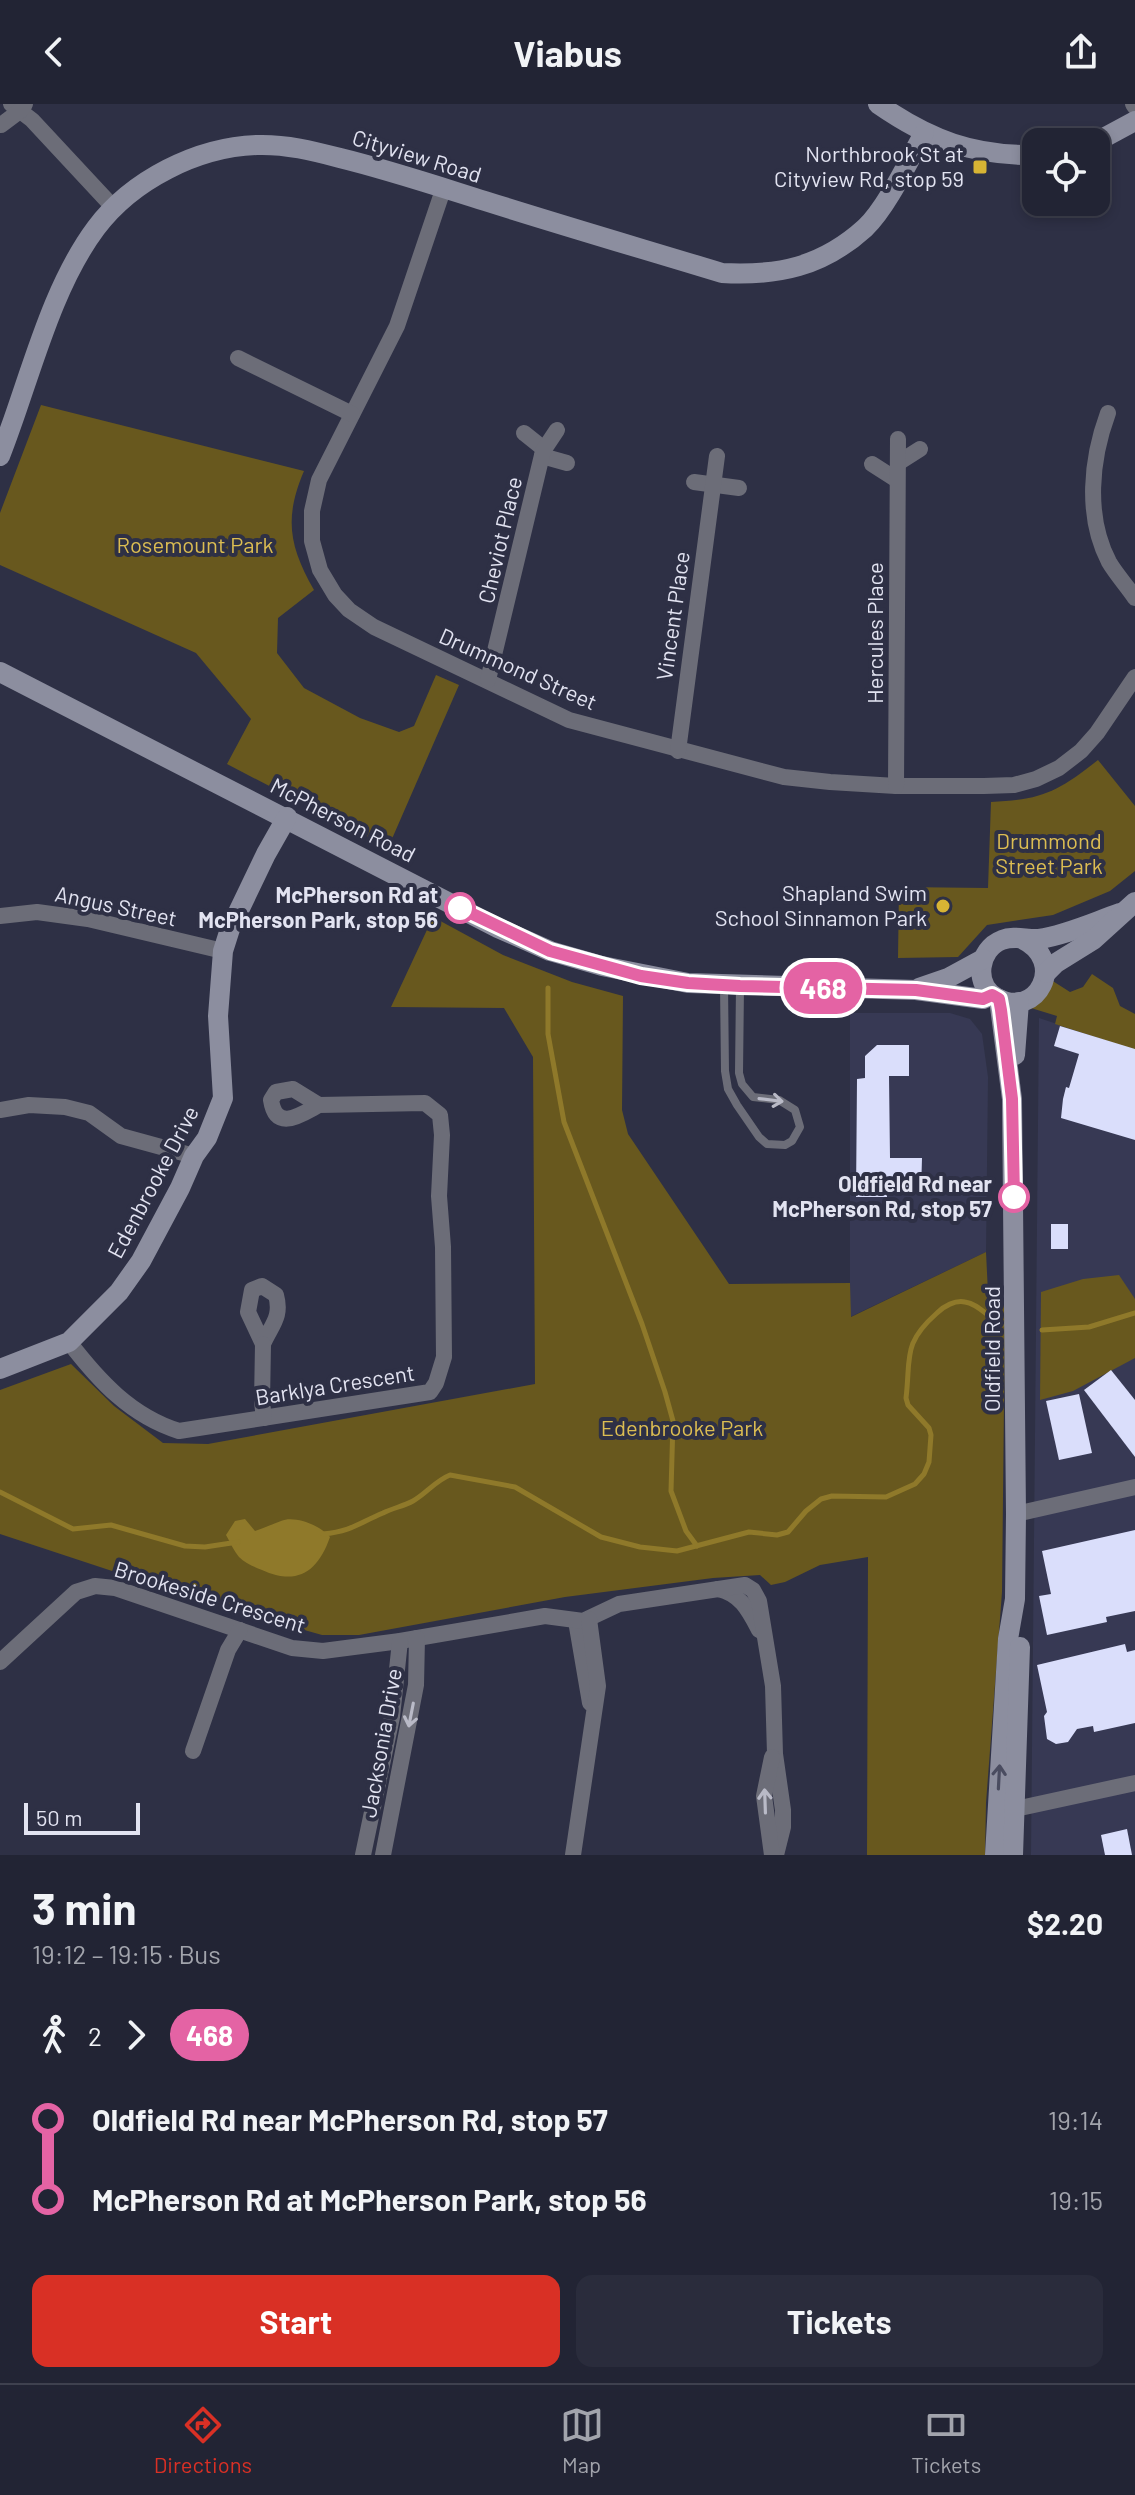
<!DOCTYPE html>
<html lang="en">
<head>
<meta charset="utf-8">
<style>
	body { margin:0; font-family:Barlow,sans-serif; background:#2a2c3c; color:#f1f3f6; height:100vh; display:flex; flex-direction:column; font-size:30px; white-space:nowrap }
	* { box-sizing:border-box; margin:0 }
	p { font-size:26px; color:#a2a4ac }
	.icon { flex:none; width:44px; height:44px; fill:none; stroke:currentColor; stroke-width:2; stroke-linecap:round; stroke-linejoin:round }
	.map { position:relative; height:1751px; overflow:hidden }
	.drawer { display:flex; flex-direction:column; background:#222434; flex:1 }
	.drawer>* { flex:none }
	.badge { padding:0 16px; border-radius:26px; font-size:28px; line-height:52px }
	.buttons { position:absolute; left:1022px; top:24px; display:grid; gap:16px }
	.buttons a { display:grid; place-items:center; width:88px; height:88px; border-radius:16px; background:#222434; box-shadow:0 4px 12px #0003,0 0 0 2px #3f414f; font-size:40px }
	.scale { position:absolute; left:24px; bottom:20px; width:116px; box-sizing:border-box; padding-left:8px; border:4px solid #e2e3f1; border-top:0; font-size:22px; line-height:28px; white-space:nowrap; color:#e2e3f1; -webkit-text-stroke:6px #2e3045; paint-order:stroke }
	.map>.badge { position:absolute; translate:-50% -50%; box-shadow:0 0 0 4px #fff }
	.legs { display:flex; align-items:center; gap:12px; height:88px; padding:0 32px; font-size:26px }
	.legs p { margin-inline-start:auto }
	.head { display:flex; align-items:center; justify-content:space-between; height:136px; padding:0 32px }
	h1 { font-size:44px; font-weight:700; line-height:60px }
	.primary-button { display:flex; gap:16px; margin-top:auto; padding:16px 32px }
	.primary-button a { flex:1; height:92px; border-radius:16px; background:#d93025; color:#fff; font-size:32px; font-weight:700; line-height:92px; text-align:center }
	.primary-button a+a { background:#2a2c3c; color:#f1f3f6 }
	ul { padding:0 32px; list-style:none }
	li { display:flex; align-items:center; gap:28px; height:80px; font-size:30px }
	li i { display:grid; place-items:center; width:12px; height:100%; margin:0 10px; background:currentColor }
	li i::after { content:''; width:20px; height:20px; margin:-10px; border:6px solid; border-radius:50%; background:#222434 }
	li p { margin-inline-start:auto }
	li:first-child i { background:linear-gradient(#0000 50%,currentColor 0) }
	li:last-child i { background:linear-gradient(currentColor 50%,#0000 0) }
	header { display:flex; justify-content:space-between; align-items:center; height:104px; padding:0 32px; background:#222434; font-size:36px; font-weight:700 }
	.dock { display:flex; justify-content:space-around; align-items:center; height:112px; border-top:2px solid #3f414f; background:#222434; font-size:22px; color:#a2a4ac }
	.dock a { display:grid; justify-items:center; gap:4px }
	.dock .active { color:#d93025 }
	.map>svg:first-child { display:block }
	.built { fill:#373954 }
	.green { fill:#68581e }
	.water { fill:#8f792a }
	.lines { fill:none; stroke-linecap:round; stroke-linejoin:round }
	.stream { stroke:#8f792a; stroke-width:5 }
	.building { fill:#dadefb }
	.lane { stroke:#6c6d78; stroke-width:8 }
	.street { stroke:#6c6d78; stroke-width:16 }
	.secondary { stroke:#8c8e9f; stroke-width:20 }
	.oneway { stroke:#b9bac7 }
	.oneway2 { stroke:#4a4c60 }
	.line-1-casing { stroke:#fff; stroke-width:18 }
	.line-1 { stroke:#e463a4; stroke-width:12 }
	.poi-dot { fill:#d7b434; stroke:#2e3045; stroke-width:3 }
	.stop-1-dot { fill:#fff; stroke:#e463a4; stroke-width:4 }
	.labels { text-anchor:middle; stroke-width:8; stroke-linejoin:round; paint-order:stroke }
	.poi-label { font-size:22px; fill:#e2e3f1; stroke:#2e3045; text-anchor:end }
	.street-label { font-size:22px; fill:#e2e3f1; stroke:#2e3045 }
	.park-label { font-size:22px; fill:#dcbd52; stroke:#2e3045 }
	.stop-label { font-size:22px; font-weight:bold; fill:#e2e3f1; stroke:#2e3045; text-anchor:end }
</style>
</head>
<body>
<header><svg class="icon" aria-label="back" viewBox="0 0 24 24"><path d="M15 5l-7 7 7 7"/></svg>Viabus<svg class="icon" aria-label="share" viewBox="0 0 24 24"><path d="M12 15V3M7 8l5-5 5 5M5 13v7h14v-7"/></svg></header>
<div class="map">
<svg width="1135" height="1751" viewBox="0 0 1135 1751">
	<rect width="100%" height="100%" fill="#2e3045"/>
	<g class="built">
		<path d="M850,909H950L970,915L982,930L988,973L986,1148L850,1213Z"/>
		<path d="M1039,914L1135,946V1751H1031Z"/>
	</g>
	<g class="green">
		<path d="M41,301L304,367C284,414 289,442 314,486L278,514L277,549L304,584L360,614L399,628L414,622L436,571L459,581L388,744L227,660L251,615L196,549L0,461V409Z"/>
		<path d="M1098,656L1135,702V767L1110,787L1053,811L987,821L958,853L898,854L899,783L988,784L991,698C1042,696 1059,687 1098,656Z"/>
		<path d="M433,813L503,851L572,878L623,892L622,1006L628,1030L729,1180L850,1179L851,1213L986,1148L988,1189L1000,1193L1005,1205L1002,1488L986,1699L985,1751H867L868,1453L820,1461L785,1478L771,1481L760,1471L713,1474L565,1493L359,1531H322L206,1498L0,1430V1286L71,1260L114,1302L163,1339L208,1340L535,1280L533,953L504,904L391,903Z"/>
		<path d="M1092,870L1113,884L1120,902L1135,910V946L1055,920L1057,912L1031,904L1048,874L1070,888L1083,883Z"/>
		<path d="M1119,1171L1135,1195V1254L1073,1287L1040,1296L1041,1188L1083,1175Z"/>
	</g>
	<path class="water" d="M245,1415L255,1427C265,1424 272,1420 281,1417C295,1411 321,1422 330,1433C318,1468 297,1482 262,1466C254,1463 245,1459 239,1453C234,1447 230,1438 226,1431L235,1417Z"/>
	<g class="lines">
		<g class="stream">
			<path d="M548,884V930L564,1018L642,1220L665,1288L673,1317L671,1387L686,1427L697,1442"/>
			<path d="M1042,1226L1089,1223L1135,1209"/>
			<path d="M0,1388L73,1425L111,1421L185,1442L205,1443L238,1438"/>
			<path d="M323,1430C352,1427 359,1419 383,1409C393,1404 404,1402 413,1397C427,1389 435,1377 450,1371L515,1383L601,1433L640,1443L677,1447L749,1428L777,1431L788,1428L806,1407L821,1395L832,1392L886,1393L915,1380L924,1370L929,1358L931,1331L929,1324L908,1301L906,1294C911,1253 902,1240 937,1209C944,1202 955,1196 965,1198C980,1200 989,1216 1003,1220"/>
		</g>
	</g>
	<g class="building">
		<path d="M1060,922L1135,945V1036L1061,1014L1063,995L1066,983L1069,984L1079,950L1054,942Z"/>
		<path d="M877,941H909V972H889L890,1054H922L921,1089H887V1093H856L857,975L865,974V952Z"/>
		<rect x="1051" y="1120" width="17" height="25"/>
		<path d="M1111,1266L1135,1296V1353L1084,1286Z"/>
		<path d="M1079,1290L1092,1349L1059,1356L1046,1297Z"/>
		<path d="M1135,1426V1507L1106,1513L1107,1518L1047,1531L1039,1492L1051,1490L1042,1447Z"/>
		<path d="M1125,1540L1127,1548L1135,1546V1619L1094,1628L1093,1622L1077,1625L1068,1638L1056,1640L1047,1635L1044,1612L1047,1608L1037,1561Z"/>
		<path d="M1127,1725L1132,1751H1105L1101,1731Z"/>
	</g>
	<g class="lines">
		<path class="lane" d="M724,881L725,967L728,985L737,1001L759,1033L767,1040L785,1041L792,1037L800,1023L795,1006L779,996L753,993L742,980L739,969L740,883"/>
		<g class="street">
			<path d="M11,0L32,16L113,103"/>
			<path d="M1133,0L1135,3"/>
			<path d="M1,21L21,6L25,0"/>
			<path d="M444,83L397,222L319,376L312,407V437L320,466L335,491L349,506L374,523L569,616L784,673L830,678L896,682H984L1014,681L1036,675L1059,664L1081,647L1097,629L1135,573"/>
			<path d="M238,254L352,310"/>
			<path d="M1108,309C1091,355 1085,412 1109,458C1116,470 1127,482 1135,494"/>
			<path d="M524,329L544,345"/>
			<path d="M542,352L567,359"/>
			<path d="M898,359L920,345"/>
			<path d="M872,360L897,376"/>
			<path d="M694,378L739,384"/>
			<path d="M488,576L543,347L557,326"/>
			<path d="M678,647L717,352"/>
			<path d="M896,682L898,335"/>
			<path d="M0,812L37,808L88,815L223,847"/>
			<path d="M0,1006L29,1001L65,1003L89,1009L121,1032L194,1052"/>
			<path d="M262,1182L276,1191C282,1213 272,1220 263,1240L248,1208L252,1186Z"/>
			<path d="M69,1238C99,1277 131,1312 179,1327L430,1288L436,1279L444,1253L443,1143L439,1092L442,1031L440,1011L425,999L319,1001L293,985L276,988L271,996C276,1029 302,1010 319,1001"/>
			<path d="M263,1240L262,1298L264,1314"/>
			<path d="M1016,1410L1135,1383"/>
			<path d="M718,1485C741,1490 749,1507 759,1526"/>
			<path d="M576,1517L590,1599"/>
			<path d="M0,1558L76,1488L95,1482L115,1484L292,1544L323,1547L400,1537L545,1512L583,1517L619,1500L745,1481L753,1486L759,1497L773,1582L775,1650L783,1706V1723L776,1751"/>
			<path d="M193,1647L228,1546L240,1526"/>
			<path d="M1006,1707L1135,1679"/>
			<path d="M363,1751L392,1613L400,1537"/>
			<path d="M383,1751L416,1581L417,1534"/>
			<path d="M573,1751L598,1582L589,1515"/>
			<path d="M772,1751L764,1692L772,1653"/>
		</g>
		<g class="secondary">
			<path d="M878,0C930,36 973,52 1036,51"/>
			<path d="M1096,38L1135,17"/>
			<path d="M0,352C29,279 49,187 96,124C132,76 197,43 257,41C286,40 313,47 340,54C389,66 437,82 485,97C564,122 643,145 722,169C778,172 822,163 865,124C887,103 909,56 924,29"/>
			<path d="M0,568L498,824L550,847L602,862L688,879L916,886L983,895L992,891"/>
			<path d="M1022,835C1068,857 1037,916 997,894C973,881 978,845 1002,836C1014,831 1027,836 1039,835C1066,831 1094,818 1120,809"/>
			<path d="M1046,869L1056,859L1093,836L1135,798"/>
			<path d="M919,884L948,874L983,855"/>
			<path d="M1015,951L1019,898"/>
			<path d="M0,1265L69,1238L119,1188L141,1157L180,1084L194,1052L207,1034L223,994L218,912L223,847L230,825L266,750L287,713"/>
			<path d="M995,1751L1008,1535L1015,1495L1016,1410L1012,995L999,895"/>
			<path d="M1013,1751L1020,1543"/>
		</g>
	</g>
	<defs><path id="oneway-shaft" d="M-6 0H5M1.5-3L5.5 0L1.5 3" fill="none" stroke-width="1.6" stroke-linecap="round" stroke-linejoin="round" transform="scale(2)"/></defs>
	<g class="oneway">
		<use href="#oneway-shaft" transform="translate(771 996) rotate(7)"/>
		<use href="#oneway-shaft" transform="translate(411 1611) rotate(101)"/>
		<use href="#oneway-shaft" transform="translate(765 1697) rotate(-92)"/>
	</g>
	<use class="oneway2" href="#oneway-shaft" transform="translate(999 1673) rotate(-87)"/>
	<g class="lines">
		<g class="line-1-casing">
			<path id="line-1" d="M460,804L550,847L641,872L688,879L740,882L916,886L983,895L992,891L999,895L1001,906L1012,995L1014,1093"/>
		</g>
		<use href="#line-1" class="line-1"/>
	</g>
	<g class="poi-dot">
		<rect x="972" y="55" width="16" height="16" rx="4"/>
		<circle cx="943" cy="802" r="8"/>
	</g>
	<g class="stop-1-dot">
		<circle cx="460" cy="804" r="14"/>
		<circle cx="1014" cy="1093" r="14"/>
	</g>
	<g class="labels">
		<g class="poi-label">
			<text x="964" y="58">Northbrook St at<tspan x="964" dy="25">Cityview Rd, stop 59</tspan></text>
			<text x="927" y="797">Shapland Swim<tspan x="927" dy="25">School Sinnamon Park</tspan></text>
		</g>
		<g class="street-label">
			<text transform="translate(417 52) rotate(17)" y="8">Cityview Road</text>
			<text transform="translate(500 436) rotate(-77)" y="8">Cheviot Place</text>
			<text transform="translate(673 512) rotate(-82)" y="8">Vincent Place</text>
			<text transform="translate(875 529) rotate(-90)" y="8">Hercules Place</text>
			<text transform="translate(518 565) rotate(24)" y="8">Drummond Street</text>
			<text transform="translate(343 716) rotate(27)" y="8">McPherson Road</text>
			<text transform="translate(116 802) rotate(12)" y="8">Angus Street</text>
			<text transform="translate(153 1078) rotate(-62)" y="8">Edenbrooke Drive</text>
			<text transform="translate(992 1245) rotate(-90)" y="8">Oldfield Road</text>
			<text transform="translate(335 1281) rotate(-9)" y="8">Barklya Crescent</text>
			<text transform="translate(210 1493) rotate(17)" y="8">Brookeside Crescent</text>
			<text transform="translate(381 1639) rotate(-80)" y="8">Jacksonia Drive</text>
		</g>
		<g class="park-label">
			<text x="195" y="449">Rosemount Park</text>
			<text x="1049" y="745">Drummond<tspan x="1049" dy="25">Street Park</tspan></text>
			<text x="682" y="1332">Edenbrooke Park</text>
		</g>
		<g class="stop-label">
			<text x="438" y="799">McPherson Rd at<tspan x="438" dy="25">McPherson Park, stop 56</tspan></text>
			<text x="992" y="1088">Oldfield Rd near<tspan x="992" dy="25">McPherson Rd, stop 57</tspan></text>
		</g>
	</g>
</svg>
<div class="buttons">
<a><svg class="icon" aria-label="locate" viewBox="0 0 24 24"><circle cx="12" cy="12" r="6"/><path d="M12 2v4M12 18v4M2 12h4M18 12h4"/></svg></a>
</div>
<div class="scale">50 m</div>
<b class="badge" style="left:823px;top:884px;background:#e463a4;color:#fff">468</b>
</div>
<section class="drawer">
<div class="head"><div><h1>3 min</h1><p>19:12 – 19:15 · Bus</p></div><b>$2.20</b></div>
<div class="legs"><svg class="icon" aria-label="walk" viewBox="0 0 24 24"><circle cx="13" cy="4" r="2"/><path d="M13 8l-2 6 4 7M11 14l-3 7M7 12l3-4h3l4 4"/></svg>2<svg class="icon" aria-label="forward" viewBox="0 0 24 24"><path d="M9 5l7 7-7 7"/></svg><b class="badge" style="background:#e463a4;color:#fff">468</b></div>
<ul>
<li><i style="color:#e463a4"></i><b>Oldfield Rd near McPherson Rd, stop 57</b><p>19:14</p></li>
<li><i style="color:#e463a4"></i><b>McPherson Rd at McPherson Park, stop 56</b><p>19:15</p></li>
</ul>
<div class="primary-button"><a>Start</a><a>Tickets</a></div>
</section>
<nav class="dock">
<a class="active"><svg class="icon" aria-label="directions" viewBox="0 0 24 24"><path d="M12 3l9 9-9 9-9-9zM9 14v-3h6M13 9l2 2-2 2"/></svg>Directions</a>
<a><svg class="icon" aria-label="map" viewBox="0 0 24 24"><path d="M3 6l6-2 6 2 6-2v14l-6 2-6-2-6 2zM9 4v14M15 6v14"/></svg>Map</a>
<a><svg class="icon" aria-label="tickets" viewBox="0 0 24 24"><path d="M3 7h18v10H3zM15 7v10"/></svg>Tickets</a>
</nav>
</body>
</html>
